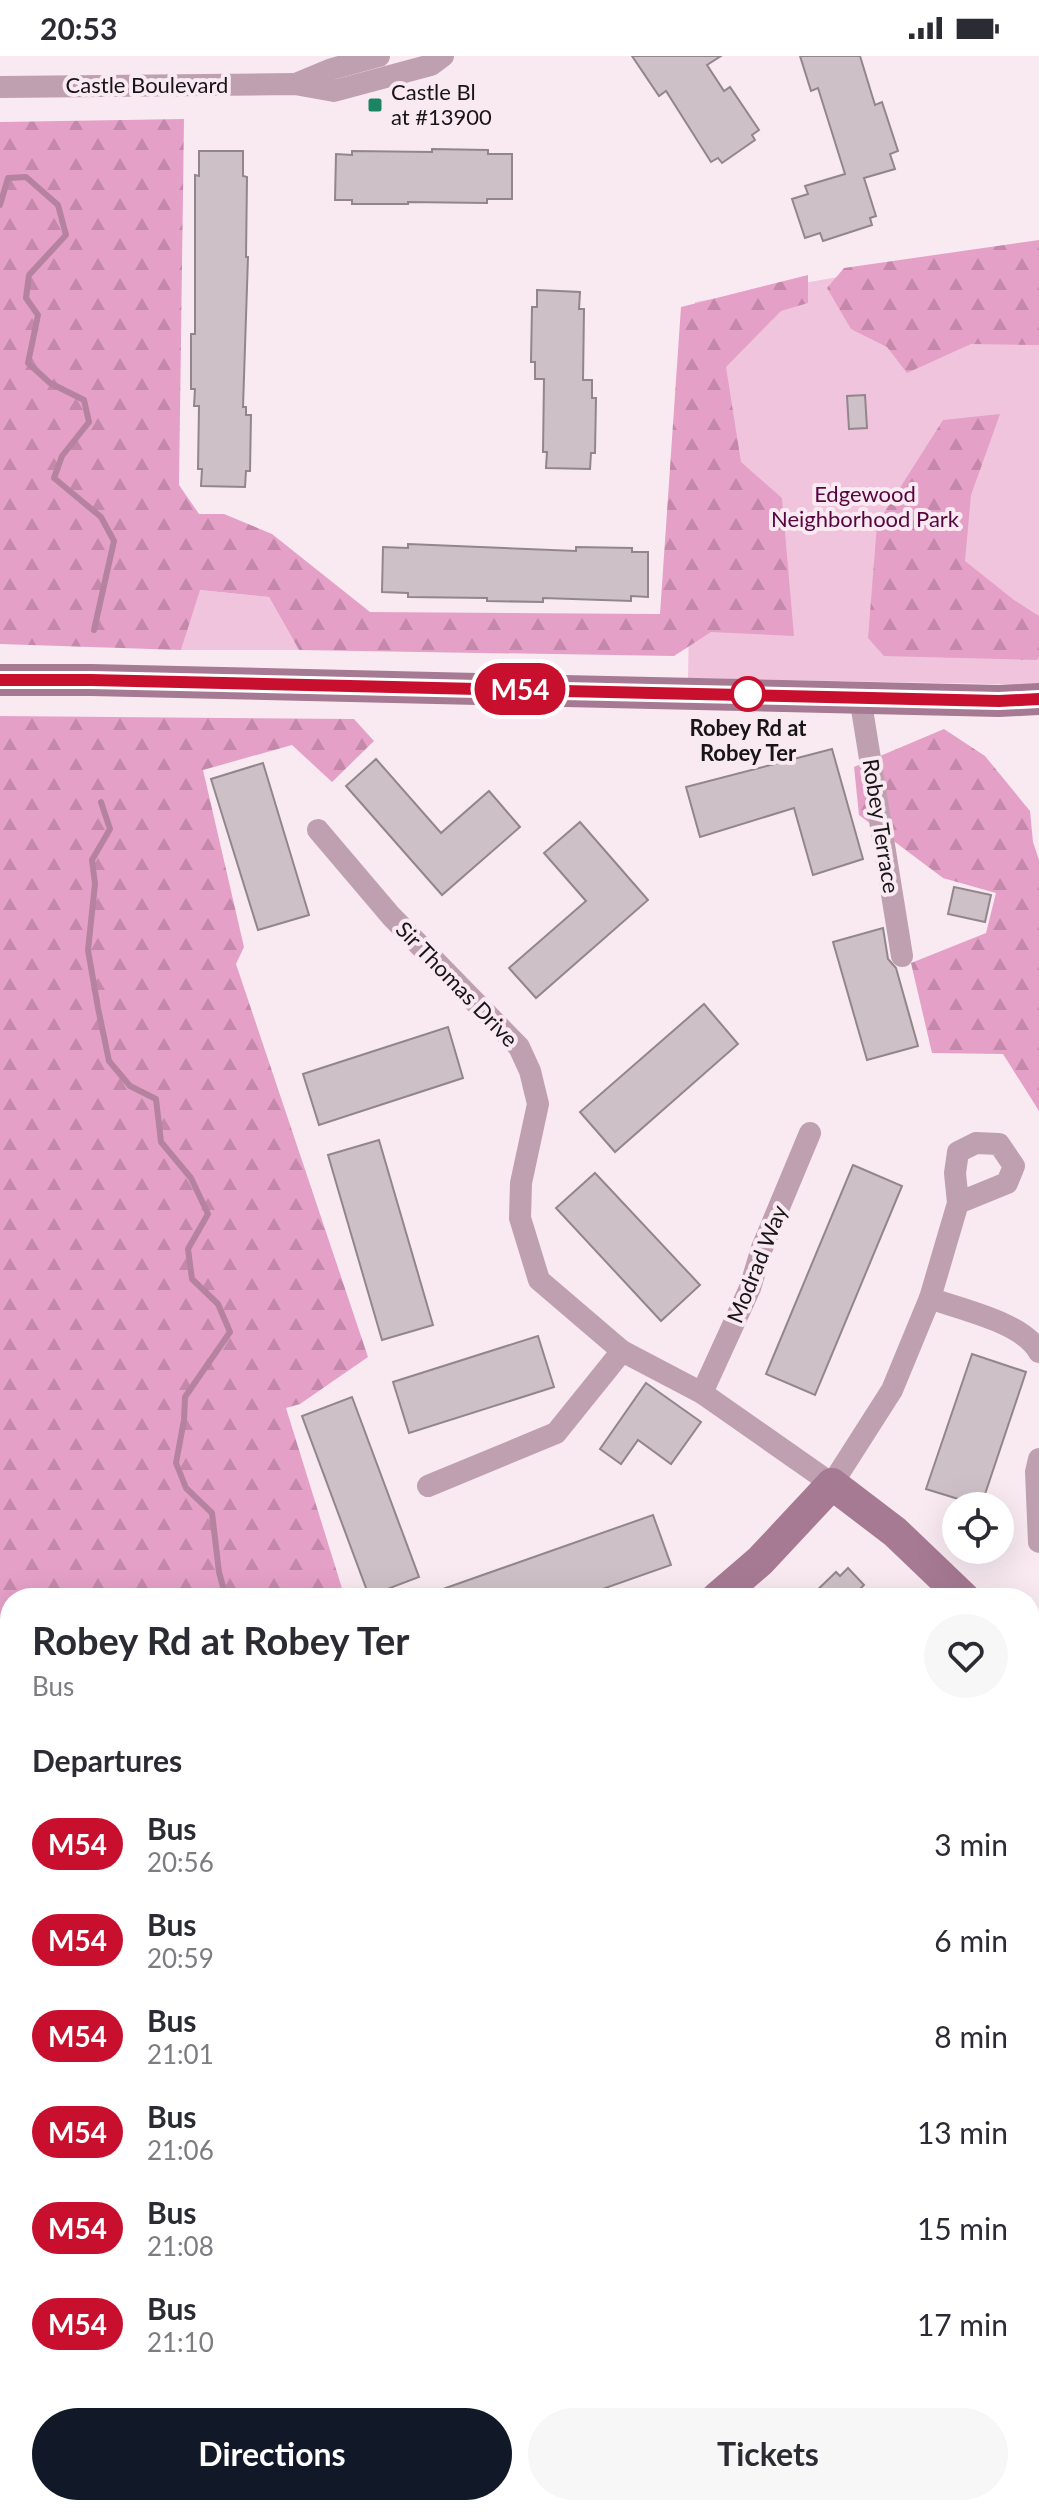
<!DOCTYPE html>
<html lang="en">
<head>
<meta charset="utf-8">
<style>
	body { margin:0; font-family:Lato,sans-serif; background:#f7f7f7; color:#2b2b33; height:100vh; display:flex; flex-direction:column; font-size:30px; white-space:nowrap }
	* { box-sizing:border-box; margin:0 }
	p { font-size:26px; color:#7c7c81 }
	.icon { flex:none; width:44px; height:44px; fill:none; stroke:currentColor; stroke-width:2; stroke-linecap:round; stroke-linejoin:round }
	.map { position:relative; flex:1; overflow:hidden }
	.drawer { position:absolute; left:0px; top:1532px; width:1040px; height:928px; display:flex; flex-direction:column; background:#fff; border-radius:32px 32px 0 0; box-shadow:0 8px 32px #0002 }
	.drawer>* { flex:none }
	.badge { padding:0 16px; border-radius:26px; font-size:28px; line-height:52px }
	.controls { position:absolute; left:942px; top:1436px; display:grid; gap:16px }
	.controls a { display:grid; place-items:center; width:72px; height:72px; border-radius:50%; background:#fff; box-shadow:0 8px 32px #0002; font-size:40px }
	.map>.badge { position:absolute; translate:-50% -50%; box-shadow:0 0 0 4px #fff }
	h2 { padding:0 32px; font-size:30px; line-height:72px }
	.round { display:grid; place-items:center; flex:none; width:84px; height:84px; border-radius:42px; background:#f7f7f7 }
	.headline { display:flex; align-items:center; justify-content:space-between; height:136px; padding:0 32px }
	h1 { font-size:38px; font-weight:700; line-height:60px }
	.primary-button { display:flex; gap:16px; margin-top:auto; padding:16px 32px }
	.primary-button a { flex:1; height:92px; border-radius:48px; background:#111827; color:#fff; font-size:32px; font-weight:700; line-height:92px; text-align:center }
	.primary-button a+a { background:#f7f7f7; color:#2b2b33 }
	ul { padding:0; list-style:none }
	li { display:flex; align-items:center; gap:24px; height:96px; padding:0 32px }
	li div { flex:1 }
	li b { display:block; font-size:30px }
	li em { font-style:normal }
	li .badge { min-width:88px; font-weight:700; text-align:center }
	.status { display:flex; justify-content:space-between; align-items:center; height:56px; padding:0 40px; background:#fff; direction:ltr }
	.status svg { height:22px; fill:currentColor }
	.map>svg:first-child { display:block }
	.green { fill:#f0c4dc }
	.forest { fill:url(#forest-firs) }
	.water { fill:url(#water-waves); stroke:#b583a0; stroke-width:2 }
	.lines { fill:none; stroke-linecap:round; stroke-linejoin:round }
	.stream { stroke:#b583a0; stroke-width:6 }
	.building { fill:#cec0c7; stroke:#92868c; stroke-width:2 }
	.street { stroke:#bfa0b1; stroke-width:22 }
	.secondary { stroke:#a77a93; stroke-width:32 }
	.line-casing { stroke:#fff; stroke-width:18 }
	.line { stroke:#c8102e; stroke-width:12 }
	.poi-dot { fill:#1b8561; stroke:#f9eaf2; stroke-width:3 }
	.stop-dot { fill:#fff; stroke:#c8102e; stroke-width:4 }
	.labels { text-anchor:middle; stroke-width:8; stroke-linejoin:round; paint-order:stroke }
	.street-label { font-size:22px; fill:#191417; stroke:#f9eaf2 }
	.poi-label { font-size:22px; fill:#191417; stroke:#f9eaf2; text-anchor:start }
	.park-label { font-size:22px; fill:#58053f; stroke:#f9eaf2 }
	.stop-label { font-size:22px; font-weight:bold; fill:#191417; stroke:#f9eaf2 }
</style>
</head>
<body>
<div class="status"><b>20:53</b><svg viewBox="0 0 49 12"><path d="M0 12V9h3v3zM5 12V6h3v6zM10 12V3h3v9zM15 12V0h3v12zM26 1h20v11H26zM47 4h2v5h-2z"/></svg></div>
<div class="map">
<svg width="1039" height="2460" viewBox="0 0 1039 2460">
	<defs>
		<pattern id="forest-firs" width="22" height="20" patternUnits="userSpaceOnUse" patternTransform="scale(2)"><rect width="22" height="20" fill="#e5a0c7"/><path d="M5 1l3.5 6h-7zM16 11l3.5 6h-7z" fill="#c489aa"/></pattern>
		<pattern id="water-waves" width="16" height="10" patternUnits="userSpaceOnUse" patternTransform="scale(2)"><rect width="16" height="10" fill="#f8b2da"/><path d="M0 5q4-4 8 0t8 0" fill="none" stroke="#d498ba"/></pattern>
	</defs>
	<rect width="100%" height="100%" fill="#f9eaf2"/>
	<g class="green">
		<path d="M1039,186V629L688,622L695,246Z"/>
		<path d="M199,534L269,541L299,594H181Z"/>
	</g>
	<g class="forest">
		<path d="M184,63L179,429L199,458H224L272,478L370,556L660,558L681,251L808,219V247L781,255L726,311L741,406L782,442L794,580L711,576L674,600L299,594L269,541L200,534L181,594L0,588V66Z"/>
		<path d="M1039,184V289L971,288L907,317L887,291L851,273L827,232L844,212Z"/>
		<path d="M1000,358L971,439L965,505L1014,544L1039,560V601L1037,604L884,600L868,582L877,468L943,364Z"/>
		<path d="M0,660L354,663L374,685L332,726L292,689L203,714L244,891L236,908L368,1301L300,1348L286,1352L345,1542H10V1729L0,1726Z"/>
		<path d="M944,673L985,700L1030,755L1033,786L1039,804V1055L1003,998L932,997L911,907L986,877L996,837L943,822L859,759L854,711Z"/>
	</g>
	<path class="water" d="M653,2450H765L754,2460H662Z"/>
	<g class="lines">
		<g class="stream">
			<path d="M0,149L8,122L26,121L58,149L66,179L29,219L26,242L38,259L28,307L50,327L84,344L89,366L62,400L54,422L101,461L114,485L94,574"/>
			<path d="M101,746L110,773L92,804L95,828L88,894L98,952L109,1005L130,1030L156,1043L161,1086L191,1122L208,1158L188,1193L192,1223L218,1248L230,1276L185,1341L184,1364L176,1407L186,1432L212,1457L219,1516L226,1542"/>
			<path d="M0,1578L5,1575L10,1579"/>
		</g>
	</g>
	<g class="building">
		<path d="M632,0H721L707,9L724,35L730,31L759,74L752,79L755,84L722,107L718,102L711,106L666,35L659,40Z"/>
		<path d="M800,0H860L875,49L882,46L898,95L890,98L895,113L864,122L876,160L870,162L872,169L823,185L820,177L805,182L792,143L808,138L805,130L845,118L818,32L811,35Z"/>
		<path d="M432,93L488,94V98H512V143H487V147L408,146V148H352V144H335L336,98L352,99V95L432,96Z"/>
		<path d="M199,95H243V120L247,121L246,201H248L243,351H246V359H251L250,415H246L245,431L201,430L202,413H198L199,350H194L195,333H191V278H195V119L199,120Z"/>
		<path d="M537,234L580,236L579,253H584L583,324H592V342H596L595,397H591L590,413L546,412L547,396H543L544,323H535V306H531L532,251H537Z"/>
		<path d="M865,339L867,372L849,373L847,340Z"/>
		<path d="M408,488L576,495V491L632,492V496H648V541L631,540V545L543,542V546L487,545V542L408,541V537L382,536L383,491L408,492Z"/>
		<path d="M832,693L863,803L813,819L794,752L700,781L686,731Z"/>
		<path d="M376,703L441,777L489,735L520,771L442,839L346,730Z"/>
		<path d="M263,707L309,859L258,874L211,723Z"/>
		<path d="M580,766L648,844L536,942L509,912L586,845L544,797Z"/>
		<path d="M954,831L991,839L985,866L948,858Z"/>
		<path d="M883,872L888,903L896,912L918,990L867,1004L833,886Z"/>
		<path d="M704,948L738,988L615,1096L580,1056Z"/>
		<path d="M448,971L463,1022L319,1069L303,1018Z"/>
		<path d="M379,1084L433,1269L382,1284L328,1099Z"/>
		<path d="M853,1109L902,1130L815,1339L766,1318Z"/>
		<path d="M595,1117L700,1229L661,1265L556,1152Z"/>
		<path d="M538,1280L554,1331L409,1377L393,1326Z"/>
		<path d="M972,1298L1026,1316L981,1450L926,1433Z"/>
		<path d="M646,1327L701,1366L671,1408L638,1384L621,1408L600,1393Z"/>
		<path d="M352,1341L419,1521L369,1540L302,1360Z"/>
		<path d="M653,1459L671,1509L577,1542H423V1540Z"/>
		<path d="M848,1512L864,1529L859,1534L867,1542H809L836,1516L840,1520Z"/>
	</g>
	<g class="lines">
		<g class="street">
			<path d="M296,28L332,13L379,0"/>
			<path d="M0,31L295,28L334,35L431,9L443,0"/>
			<path d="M860,641L902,900"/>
			<path d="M318,774L391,860L519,991L530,1015L538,1048L521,1127L520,1162L539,1224L622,1295L702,1337L832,1428L892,1334L930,1242L958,1147L1007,1127L1014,1110L999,1088L976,1087L958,1096L955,1117L958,1147"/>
			<path d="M930,1242C961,1254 1023,1266 1039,1296"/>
			<path d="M702,1337L750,1232L762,1192L810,1077"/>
			<path d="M1039,1403L1036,1416L1039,1486"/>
			<path d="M428,1430L556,1377L622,1295"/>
			<path d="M1030,1804H1039"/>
			<path d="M1030,2113L1039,2106"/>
			<path d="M0,2254L10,2247"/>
		</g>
		<g class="secondary">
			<path d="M0,624H91L999,645L1039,643"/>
			<path d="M717,1542L760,1505L832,1428L895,1476L964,1542"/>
			<path d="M1030,1621L1039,1633"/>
			<path d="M0,1799L10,1813"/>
			<path d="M0,1910L10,1903"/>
			<path d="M1030,2294L1039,2281"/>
			<path d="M899,2460L909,2450"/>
		</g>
	</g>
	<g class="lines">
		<g class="line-casing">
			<path id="line" d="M0,624H91L999,645L1039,643"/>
		</g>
		<use href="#line" class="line"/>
	</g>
	<rect class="poi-dot" x="367" y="41" width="16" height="16" rx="4"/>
	<circle class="stop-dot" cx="748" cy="638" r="16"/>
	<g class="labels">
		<g class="street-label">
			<text x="147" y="37">Castle Boulevard</text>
			<text transform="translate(881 770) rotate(81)" y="8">Robey Terrace</text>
			<text transform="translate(457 928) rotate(46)" y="8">Sir Thomas Drive</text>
			<text transform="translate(757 1208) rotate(-68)" y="8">Modrad Way</text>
		</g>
		<g class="poi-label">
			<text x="391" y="44">Castle Bl<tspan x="391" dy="25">at #13900</tspan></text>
		</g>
		<g class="park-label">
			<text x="865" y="446">Edgewood<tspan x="865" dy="25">Neighborhood Park</tspan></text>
		</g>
		<g class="stop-label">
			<text x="748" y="680">Robey Rd at<tspan x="748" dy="25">Robey Ter</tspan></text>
		</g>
	</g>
</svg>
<div class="controls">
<a><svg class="icon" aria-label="locate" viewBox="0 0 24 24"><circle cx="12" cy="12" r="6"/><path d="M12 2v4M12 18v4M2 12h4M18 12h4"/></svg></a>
</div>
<b class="badge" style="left:520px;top:633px;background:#c8102e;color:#fff">M54</b>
<section class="drawer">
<div class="headline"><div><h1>Robey Rd at Robey Ter</h1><p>Bus</p></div><a class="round"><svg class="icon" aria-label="heart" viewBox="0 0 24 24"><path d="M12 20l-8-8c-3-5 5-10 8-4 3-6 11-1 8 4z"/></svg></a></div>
<h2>Departures</h2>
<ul>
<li><span class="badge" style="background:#c8102e;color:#fff">M54</span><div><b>Bus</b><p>20:56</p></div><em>3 min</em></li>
<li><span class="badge" style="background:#c8102e;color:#fff">M54</span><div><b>Bus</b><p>20:59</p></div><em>6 min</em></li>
<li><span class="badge" style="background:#c8102e;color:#fff">M54</span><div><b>Bus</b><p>21:01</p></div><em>8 min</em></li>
<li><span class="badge" style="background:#c8102e;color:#fff">M54</span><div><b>Bus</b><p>21:06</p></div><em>13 min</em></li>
<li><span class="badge" style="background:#c8102e;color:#fff">M54</span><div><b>Bus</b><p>21:08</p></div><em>15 min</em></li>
<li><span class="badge" style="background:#c8102e;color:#fff">M54</span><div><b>Bus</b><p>21:10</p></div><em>17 min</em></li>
</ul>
<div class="primary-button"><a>Directions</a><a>Tickets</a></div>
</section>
</div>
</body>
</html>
